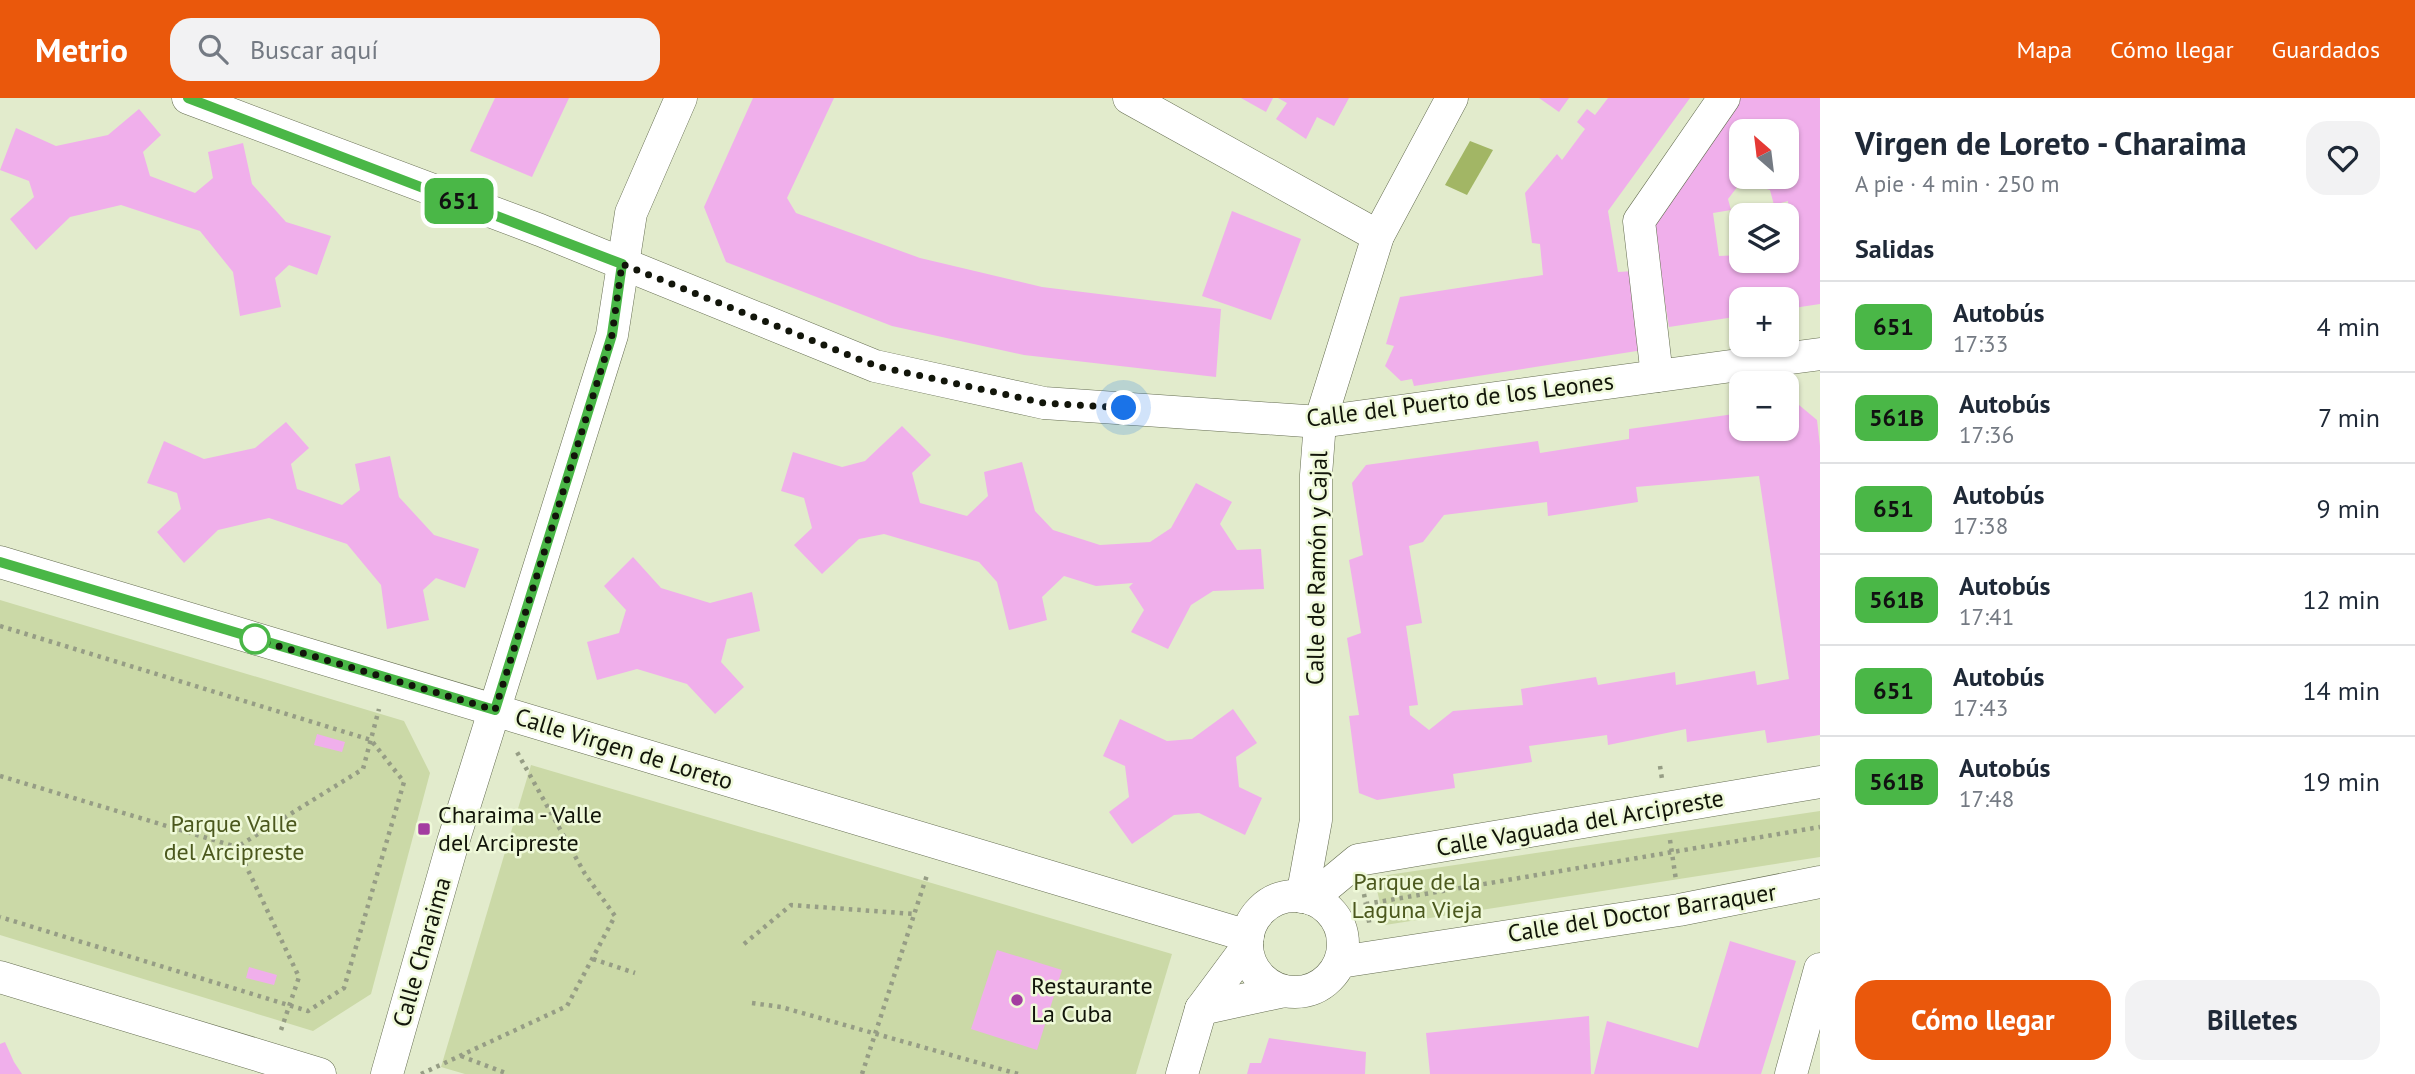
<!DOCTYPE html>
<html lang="es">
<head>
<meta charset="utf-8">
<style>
	body { margin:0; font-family:"PT Sans",sans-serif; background:#f2f2f3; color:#1f2937; height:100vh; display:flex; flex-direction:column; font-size:26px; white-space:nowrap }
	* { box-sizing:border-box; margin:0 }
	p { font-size:23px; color:#747a83 }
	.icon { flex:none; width:38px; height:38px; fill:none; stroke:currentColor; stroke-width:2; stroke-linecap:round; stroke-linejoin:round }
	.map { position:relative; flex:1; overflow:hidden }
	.drawer { display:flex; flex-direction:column; background:#fff; width:595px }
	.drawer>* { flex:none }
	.badge { padding:0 14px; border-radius:10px; font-size:24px; line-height:46px }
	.needle { width:46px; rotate:332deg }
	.tools { position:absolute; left:1729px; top:21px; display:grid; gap:14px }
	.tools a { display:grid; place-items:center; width:70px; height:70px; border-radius:14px; background:#fff; box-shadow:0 2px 5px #0004; font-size:35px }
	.you { position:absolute; width:35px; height:35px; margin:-18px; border:5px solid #fff; border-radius:50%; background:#1a73e8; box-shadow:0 0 0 10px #1a73e833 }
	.map>.badge { position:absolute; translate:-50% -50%; box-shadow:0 0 0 4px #fff }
	h2 { padding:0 35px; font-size:26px; line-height:63px }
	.round { display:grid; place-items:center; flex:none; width:74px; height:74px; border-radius:21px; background:#f2f2f3 }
	.overview { display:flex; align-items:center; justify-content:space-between; height:119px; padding:0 35px }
	h1 { font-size:33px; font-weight:600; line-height:52px }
	.primary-button { display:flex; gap:14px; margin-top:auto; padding:14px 35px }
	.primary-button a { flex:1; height:80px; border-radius:21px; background:#ea580c; color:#fff; font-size:28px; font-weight:600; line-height:80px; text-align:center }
	.primary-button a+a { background:#f2f2f3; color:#1f2937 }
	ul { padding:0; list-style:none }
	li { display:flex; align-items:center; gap:21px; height:91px; padding:0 35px; border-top:2px solid #e0e1e3 }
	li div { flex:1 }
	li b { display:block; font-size:26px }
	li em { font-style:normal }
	li .badge { min-width:77px; font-weight:700; text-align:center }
	header { display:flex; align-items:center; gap:42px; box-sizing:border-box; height:98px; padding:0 35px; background:#ea580c; color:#fff }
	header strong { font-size:33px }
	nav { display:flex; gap:38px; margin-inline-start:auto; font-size:24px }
	.search { width:490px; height:63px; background:#f2f2f3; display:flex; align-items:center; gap:18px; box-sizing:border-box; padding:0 24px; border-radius:21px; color:#747a83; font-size:26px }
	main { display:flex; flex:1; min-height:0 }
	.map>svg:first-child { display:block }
	.green { fill:#cbd9a7 }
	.water { fill:#a2b665 }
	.building { fill:#f0afeb; fill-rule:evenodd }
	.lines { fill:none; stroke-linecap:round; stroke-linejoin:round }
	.street-casing { stroke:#656d51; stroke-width:33 }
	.path { stroke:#969d85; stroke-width:4.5; stroke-dasharray:3.5 5; stroke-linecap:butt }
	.street { stroke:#fff; stroke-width:32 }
	.line-casing { stroke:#fff; stroke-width:16 }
	.line { stroke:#4ab747; stroke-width:10 }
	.walk { stroke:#12150a; stroke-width:7; stroke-dasharray:0 12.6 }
	.stop-dot { fill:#fff; stroke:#4ab747; stroke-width:3.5 }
	.poi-dot { fill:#a33ca0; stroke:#eff9d9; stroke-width:2.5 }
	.labels { text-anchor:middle; stroke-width:5; stroke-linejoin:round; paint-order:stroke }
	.street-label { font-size:24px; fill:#12150a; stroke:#eff9d9 }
	.poi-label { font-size:24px; fill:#12150a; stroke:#eff9d9; text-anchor:start }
	.park-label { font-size:24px; fill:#4b581d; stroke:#eff9d9 }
</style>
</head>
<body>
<header>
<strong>Metrio</strong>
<div class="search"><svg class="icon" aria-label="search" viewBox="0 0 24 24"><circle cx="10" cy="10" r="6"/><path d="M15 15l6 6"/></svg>Buscar aquí</div>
<nav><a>Mapa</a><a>Cómo llegar</a><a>Guardados</a></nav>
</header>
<main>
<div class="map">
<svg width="1820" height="976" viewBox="0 0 1820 976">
	<rect width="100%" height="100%" fill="#e2ebcc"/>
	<g class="green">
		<path d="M0,502L404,623L430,675L371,896L313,933L0,837Z"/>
		<path d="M531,667L1172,856L1136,976H465L441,969Z"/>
		<path d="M1820,713V759L1385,827L1374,779Z"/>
	</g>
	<path class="water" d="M1470,43L1493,52L1467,97L1445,87Z"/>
	<g class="building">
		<path d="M495,0H569L532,79L470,53Z"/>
		<path d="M753,0H834L787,100L796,115L920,160L1042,189L1221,211L1216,279L1024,257L892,228L726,164L704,109Z"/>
		<path d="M1241,0H1273L1266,14Z"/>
		<path d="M1278,0H1349L1334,28L1317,19L1306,41L1276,21L1287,5Z"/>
		<path d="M1539,0H1569L1559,14Z"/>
		<path d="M1608,0H1690L1608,113L1618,174L1634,173L1643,252L1414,288L1412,281L1401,283L1385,268L1394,248L1386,246L1400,199L1543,177L1540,146L1532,145L1525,95L1557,56L1562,62L1585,31L1577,24L1587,11L1595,17Z"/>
		<path d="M1740,0H1820V206L1787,211V201H1741V218L1669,229L1652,124L1659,123V116ZM1741,33H1787V79H1767L1760,89L1770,92L1774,107L1788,103L1787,163H1741V157L1719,158L1713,115L1731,112L1728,101L1745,79H1741Z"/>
		<path d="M139,11L161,37L143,54L150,78L195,95L213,80L208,54L243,45L252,86L286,124L331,138L317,177L289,167L275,180L281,209L240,218L233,174L200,133L121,107L70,119L36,152L10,121L34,99L29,83L0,72L16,30L56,48L108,37Z"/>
		<path d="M1232,113L1301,141L1271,222L1202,198Z"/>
		<path d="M1799,307L1817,322L1820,348V637L1767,645L1765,632L1687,644L1686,631L1608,647L1607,637L1529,648L1532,664L1453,676L1455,690L1377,702L1359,695L1349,618L1359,617L1347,540L1361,535L1349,462L1363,457L1352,385L1366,367L1538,343L1540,355L1629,341V331L1741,315V331H1787V309ZM1759,378L1789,581L1757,587L1755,573L1676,587L1675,574L1598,587L1596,579L1521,591L1523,607L1453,613L1429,632L1410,617L1409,608L1418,607L1406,528L1422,525L1409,448L1423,444L1444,417L1547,404L1548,418L1638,404L1636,389Z"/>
		<path d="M286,324L309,350L291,366L297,391L342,407L360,392L355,366L390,358L399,399L434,437L479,451L465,490L436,480L423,492L429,522L387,531L381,487L347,446L269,420L218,432L184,465L157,434L181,411L177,395L147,385L164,343L204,361L255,350Z"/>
		<path d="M902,328L931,357L912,375L920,405L967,418L988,398L984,374L1022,364L1035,413L1053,432L1100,447L1150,444L1171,430L1196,385L1232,404L1220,426L1237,452L1261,451L1264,491L1213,493L1191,507L1168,551L1131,534L1144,512L1129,489L1133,485L1096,488L1064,478L1042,499L1047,522L1009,532L997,484L979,464L884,436L859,441L822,476L794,447L812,430L804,400L781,393L793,354L842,369L865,363Z"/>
		<path d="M633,459L661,490L710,505L752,494L760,533L727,541L721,564L744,589L715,616L687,586L637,571L597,582L587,544L619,535L626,512L604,488Z"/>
		<path d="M1233,611L1257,645L1236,659L1239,689L1262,700L1245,737L1199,715L1174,717L1132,746L1109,714L1129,699L1125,668L1103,658L1120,621L1167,643L1192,641Z"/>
		<path d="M317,636L345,644L342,654L314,647Z"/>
		<path d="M1730,843L1796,863L1761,976H1594L1607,923L1698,950Z"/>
		<path d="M997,852L1062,872L1037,952L971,931Z"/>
		<path d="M249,869L277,877L274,887L246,880Z"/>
		<path d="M1589,918L1591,976H1430L1426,935Z"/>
		<path d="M1269,940L1366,954L1365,976H1247L1250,965H1261Z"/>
		<path d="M5,944L14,964L22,976H0V946Z"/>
	</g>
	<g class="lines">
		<g class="street-casing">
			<g id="street">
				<path d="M188,0L540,132L875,268L1044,305L1320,324L1820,256"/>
				<path d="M1129,0L1378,138"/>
				<path d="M1657,278L1639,123L1724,0"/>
				<path d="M0,464L1248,838"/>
				<circle cx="1295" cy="846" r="48"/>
				<path d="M1302,799L1316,722V377L1320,324L1378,138L1452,0"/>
				<path d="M1311,801L1358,762L1820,684"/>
				<path d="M1340,864L1679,812L1820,784"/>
				<path d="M0,879L320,976"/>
				<path d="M1201,911L1284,893"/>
				<path d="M387,976L453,744L612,237L631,115L681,0"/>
				<path d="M1182,976L1201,911L1247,849"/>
				<path d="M1791,976L1820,871"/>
			</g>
		</g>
		<g class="path">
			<path d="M0,528L371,642L404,684L344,890L308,913L0,819"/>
			<path d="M1660,668L1662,681"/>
			<path d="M0,678L237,749"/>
			<path d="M1670,742L1676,782"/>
			<path d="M1364,796L1370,829"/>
			<path d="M1366,806L1820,729"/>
			<path d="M744,846L791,807L914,816"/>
			<path d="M593,861L635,875"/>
			<path d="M752,905L781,909L1018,976"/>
			<path d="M281,932L299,879L237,749L363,671L379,611"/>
			<path d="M461,958L508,976"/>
			<path d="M421,976L567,908L615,818L585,776L517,654"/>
			<path d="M862,976L928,774"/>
		</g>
		<use href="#street" class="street"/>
	</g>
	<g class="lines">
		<g class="line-casing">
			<path id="line" d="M0,464L495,612L612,237L622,166L188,0"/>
		</g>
		<use href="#line" class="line"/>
		<path class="walk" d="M255,541L495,612L612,237L622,166L876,268L1044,305L1124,310"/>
	</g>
	<circle class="stop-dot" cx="255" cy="541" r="14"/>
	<g class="poi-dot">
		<rect x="417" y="724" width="14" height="14" rx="3.5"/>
		<circle cx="1017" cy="902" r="7"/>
	</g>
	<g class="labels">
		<g class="street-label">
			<text transform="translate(1460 302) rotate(-7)" y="8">Calle del Puerto de los Leones</text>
			<text transform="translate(1317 470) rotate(-89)" y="8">Calle de Ramón y Cajal</text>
			<text transform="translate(624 651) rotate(17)" y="8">Calle Virgen de Loreto</text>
			<text transform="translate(1580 725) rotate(-10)" y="8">Calle Vaguada del Arcipreste</text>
			<text transform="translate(1642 815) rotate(-9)" y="8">Calle del Doctor Barraquer</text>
			<text transform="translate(422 854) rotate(-74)" y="8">Calle Charaima</text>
		</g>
		<g class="poi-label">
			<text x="438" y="725">Charaima - Valle<tspan x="438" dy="28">del Arcipreste</tspan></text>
			<text x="1031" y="896">Restaurante<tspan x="1031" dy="28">La Cuba</tspan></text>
		</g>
		<g class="park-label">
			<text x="234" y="734">Parque Valle<tspan x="234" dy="28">del Arcipreste</tspan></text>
			<text x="1417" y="792">Parque de la<tspan x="1417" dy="28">Laguna Vieja</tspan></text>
		</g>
	</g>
</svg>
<div class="tools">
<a><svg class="needle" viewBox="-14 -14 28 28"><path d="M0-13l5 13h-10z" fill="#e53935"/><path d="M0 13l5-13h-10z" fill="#747a83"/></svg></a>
<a><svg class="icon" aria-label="layers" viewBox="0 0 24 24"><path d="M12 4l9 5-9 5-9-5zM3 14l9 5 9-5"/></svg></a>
<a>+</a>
<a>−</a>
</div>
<div class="you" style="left:1124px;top:310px"></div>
<b class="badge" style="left:459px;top:103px;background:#4ab747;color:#111">651</b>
</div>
<section class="drawer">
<div class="overview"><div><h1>Virgen de Loreto - Charaima</h1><p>A pie · 4 min · 250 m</p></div><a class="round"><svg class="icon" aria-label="heart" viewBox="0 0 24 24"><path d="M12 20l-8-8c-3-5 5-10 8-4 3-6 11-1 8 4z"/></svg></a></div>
<h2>Salidas</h2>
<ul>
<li><span class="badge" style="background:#4ab747;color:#111">651</span><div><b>Autobús</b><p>17:33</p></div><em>4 min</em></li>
<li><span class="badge" style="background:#4ab747;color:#111">561B</span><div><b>Autobús</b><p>17:36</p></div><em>7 min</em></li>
<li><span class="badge" style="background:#4ab747;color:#111">651</span><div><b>Autobús</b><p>17:38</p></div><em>9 min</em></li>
<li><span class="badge" style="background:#4ab747;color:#111">561B</span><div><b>Autobús</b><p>17:41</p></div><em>12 min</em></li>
<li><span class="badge" style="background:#4ab747;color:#111">651</span><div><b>Autobús</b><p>17:43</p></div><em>14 min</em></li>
<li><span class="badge" style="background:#4ab747;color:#111">561B</span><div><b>Autobús</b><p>17:48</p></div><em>19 min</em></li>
</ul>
<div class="primary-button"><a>Cómo llegar</a><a>Billetes</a></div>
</section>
</main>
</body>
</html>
